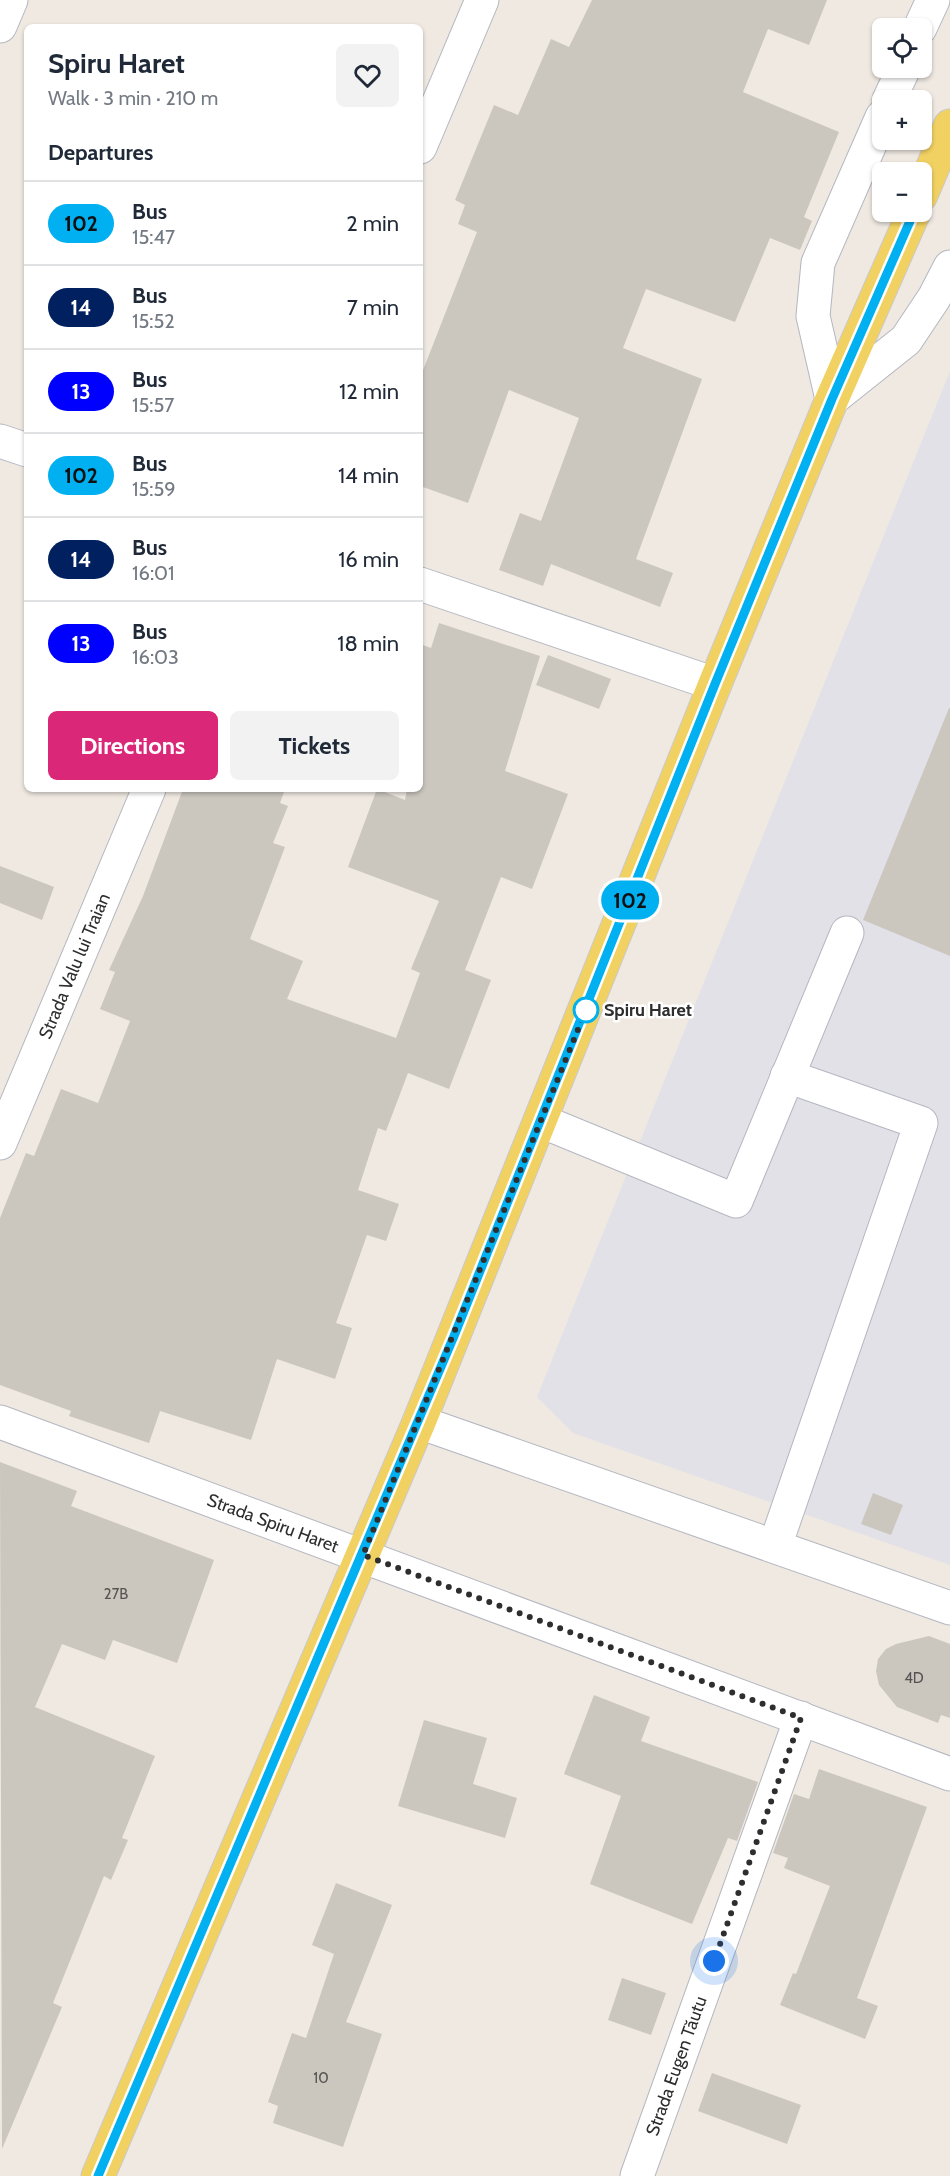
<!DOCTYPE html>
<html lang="en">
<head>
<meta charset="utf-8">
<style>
	body { margin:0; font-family:Cabin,sans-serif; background:#f2f2f3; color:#1f2937; height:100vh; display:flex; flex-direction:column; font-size:22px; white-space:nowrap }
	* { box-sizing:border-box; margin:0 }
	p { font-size:20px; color:#747a83 }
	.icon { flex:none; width:33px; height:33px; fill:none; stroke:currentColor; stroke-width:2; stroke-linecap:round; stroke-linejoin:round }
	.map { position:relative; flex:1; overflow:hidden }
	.details { position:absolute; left:24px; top:24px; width:399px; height:768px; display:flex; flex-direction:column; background:#fff; border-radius:9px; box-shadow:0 2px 4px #0004 }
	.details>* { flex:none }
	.badge { padding:0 12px; border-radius:20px; font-size:21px; line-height:39px }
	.fabs { position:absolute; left:872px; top:18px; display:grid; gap:12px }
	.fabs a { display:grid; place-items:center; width:60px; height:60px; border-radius:9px; background:#fff; box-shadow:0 2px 4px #0004; font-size:30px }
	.you { position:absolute; width:30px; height:30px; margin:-15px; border:4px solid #fff; border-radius:50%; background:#1a73e8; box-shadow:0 0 0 9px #1a73e833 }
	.map>.badge { position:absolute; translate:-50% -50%; box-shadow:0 0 0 3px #fff }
	h2 { padding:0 24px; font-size:22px; line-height:54px }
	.round { display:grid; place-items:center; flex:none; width:63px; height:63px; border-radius:9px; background:#f2f2f3 }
	.overview { display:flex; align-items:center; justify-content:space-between; height:102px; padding:0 24px }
	h1 { font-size:28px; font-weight:800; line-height:45px }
	.primary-button { display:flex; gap:12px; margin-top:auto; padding:12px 24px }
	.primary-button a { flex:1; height:69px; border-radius:9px; background:#db2777; color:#fff; font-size:24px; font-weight:800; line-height:69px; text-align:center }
	.primary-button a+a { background:#f2f2f3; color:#1f2937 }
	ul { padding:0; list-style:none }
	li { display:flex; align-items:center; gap:18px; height:84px; padding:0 24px; border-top:2px solid #e0e1e3 }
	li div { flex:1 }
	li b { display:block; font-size:22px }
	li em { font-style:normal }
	li .badge { min-width:66px; font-weight:700; text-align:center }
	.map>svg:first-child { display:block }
	.industrial { fill:#e3e1e8 }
	.building { fill:#cbc7bf }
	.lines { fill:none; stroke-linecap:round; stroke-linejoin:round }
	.minor-casing { stroke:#b4b7c1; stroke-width:35 }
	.major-casing { stroke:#c9c9c9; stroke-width:35 }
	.minor { stroke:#fff; stroke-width:33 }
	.major { stroke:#f2d163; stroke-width:33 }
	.line-casing { stroke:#fff; stroke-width:14 }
	.line { stroke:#00b0f0; stroke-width:9 }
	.walk { stroke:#2e2e2e; stroke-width:6; stroke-dasharray:0 10.8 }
	.stop-dot { fill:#fff; stroke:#00b0f0; stroke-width:3 }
	.labels { text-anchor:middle; stroke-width:5; stroke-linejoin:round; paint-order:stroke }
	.number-label { font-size:15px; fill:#555452 }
	.street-label { font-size:18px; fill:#2e2e2e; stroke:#fff }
	.stop-label { font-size:18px; font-weight:bold; fill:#2e2e2e; stroke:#fff; text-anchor:start }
</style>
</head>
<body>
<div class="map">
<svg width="950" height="2176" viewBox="0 0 950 2176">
	<rect width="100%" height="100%" fill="#efe9e1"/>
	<path class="industrial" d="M950,371V1565L573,1433L537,1397Z"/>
	<g class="building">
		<path d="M592,0H827L809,45L768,29L743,92L839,132L804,217L812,221L800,250L770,238L735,322L646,289L623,348L702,379L636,559L673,573L660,607L551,564L543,586L499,570L520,513L541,521L579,418L509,390L468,503L420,486V378L477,232L458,224L465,205L455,200L494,105L518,115L551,39L569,47Z"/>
		<path d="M439,623L540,656L505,771L568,794L532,889L501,877L465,970L491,980L449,1089L408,1073L386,1131L378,1128L358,1190L399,1204L386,1241L367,1235L336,1323L352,1328L335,1379L277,1359L251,1440L160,1411L149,1443L69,1416L71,1411L0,1385V1218L26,1153L34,1156L61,1089L98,1103L130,1021L100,1009L115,972L109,970L143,896L183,789H285L280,803L288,806L273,843L285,847L250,939L303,961L287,999L396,1038L420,973L411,969L439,901L348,867L377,789L405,800L407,789H420V644L431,648Z"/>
		<path d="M548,655L611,679L599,709L536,685Z"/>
		<path d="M949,708H950V956L863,920Z"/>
		<path d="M0,866L54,887L42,920L0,903Z"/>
		<path d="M0,1462L77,1491L71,1506L214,1560L177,1663L113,1640L105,1660L62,1644L35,1707L155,1756L122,1838L128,1840L111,1880L104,1876L53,2003L62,2007L2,2149Z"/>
		<path d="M873,1493L903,1505L891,1535L861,1524Z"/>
		<path d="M929,1636L950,1644V1718L941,1715L938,1723L897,1707L879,1685L876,1671L878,1659L886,1649L896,1644Z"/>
		<path d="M594,1695L650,1717L641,1741L758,1782L737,1841L728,1838L692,1924L590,1884L621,1796L564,1774Z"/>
		<path d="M424,1720L487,1738L473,1784L517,1798L505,1838L398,1806Z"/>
		<path d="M819,1769L927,1807L857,1998L878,2006L865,2039L780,2005L793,1973L796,1974L830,1886L784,1868L788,1858L773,1853L794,1794L809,1799Z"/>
		<path d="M336,1883L392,1905L346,2022L382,2034L343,2147L273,2123L278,2106L268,2102L292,2033L306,2038L334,1954L312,1945Z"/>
		<path d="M622,1978L666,1993L651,2035L608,2020Z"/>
		<path d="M712,2073L801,2105L787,2144L698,2111Z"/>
	</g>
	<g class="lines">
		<g class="minor-casing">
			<g id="minor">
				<path d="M0,26L11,0"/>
				<path d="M920,28L933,0"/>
				<path d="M889,100L904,68"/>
				<path d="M882,117L818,263L813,316L832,399L906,340L934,298L950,267"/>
				<path d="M420,147L482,0"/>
				<path d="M0,441L27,450"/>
				<path d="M420,584L715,684"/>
				<path d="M541,1121L736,1201L847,933"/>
				<path id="s1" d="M0,1143L149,789"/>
				<path id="s2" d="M0,1422L950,1774"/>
				<path d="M419,1422L950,1608"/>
				<path d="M775,1546L921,1123L787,1076"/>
				<path id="s3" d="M637,2176L801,1718"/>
			</g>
		</g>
		<g class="major-casing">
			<g id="major">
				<path d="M921,195L950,126"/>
				<path d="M98,2176L419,1422L715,684L832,399L914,212"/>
			</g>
		</g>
		<use href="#minor" class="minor"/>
		<use href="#major" class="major"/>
	</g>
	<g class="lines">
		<g class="line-casing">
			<path id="line" d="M98,2176L454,1336L715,684L832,399L914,212"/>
		</g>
		<use href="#line" class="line"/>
		<path class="walk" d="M586,1010L363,1555L801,1718L714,1961"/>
	</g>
	<circle class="stop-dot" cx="586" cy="1010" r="12"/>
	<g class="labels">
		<g class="number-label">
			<text x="116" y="1599">27B</text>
			<text x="914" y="1683">4D</text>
			<text x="321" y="2083">10</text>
		</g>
		<g class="street-label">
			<text dy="6" stroke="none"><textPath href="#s1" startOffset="192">Strada Valu lui Traian</textPath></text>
			<text dy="6" stroke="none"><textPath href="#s2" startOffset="291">Strada Spiru Haret</textPath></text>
			<text dy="6" stroke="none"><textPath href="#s3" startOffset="117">Strada Eugen Tăutu</textPath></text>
		</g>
		<g class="stop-label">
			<text x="604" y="1016">Spiru Haret</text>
		</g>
	</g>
</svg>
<div class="fabs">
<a><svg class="icon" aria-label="locate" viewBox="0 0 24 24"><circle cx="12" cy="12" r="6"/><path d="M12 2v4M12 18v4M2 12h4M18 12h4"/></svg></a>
<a>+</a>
<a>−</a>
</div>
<div class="you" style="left:714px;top:1961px"></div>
<b class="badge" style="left:630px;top:900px;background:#00b0f0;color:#111">102</b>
<section class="details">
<div class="overview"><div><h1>Spiru Haret</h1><p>Walk · 3 min · 210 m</p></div><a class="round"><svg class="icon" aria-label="heart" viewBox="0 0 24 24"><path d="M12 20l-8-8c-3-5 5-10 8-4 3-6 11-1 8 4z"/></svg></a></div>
<h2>Departures</h2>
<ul>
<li><span class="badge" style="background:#00b0f0;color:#111">102</span><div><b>Bus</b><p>15:47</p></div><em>2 min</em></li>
<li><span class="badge" style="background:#002060;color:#fff">14</span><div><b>Bus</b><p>15:52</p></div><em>7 min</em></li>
<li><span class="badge" style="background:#00f;color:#fff">13</span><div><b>Bus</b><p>15:57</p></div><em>12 min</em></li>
<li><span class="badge" style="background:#00b0f0;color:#111">102</span><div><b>Bus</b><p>15:59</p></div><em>14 min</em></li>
<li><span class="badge" style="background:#002060;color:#fff">14</span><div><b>Bus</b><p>16:01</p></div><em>16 min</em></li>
<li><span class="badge" style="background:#00f;color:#fff">13</span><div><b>Bus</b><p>16:03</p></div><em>18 min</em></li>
</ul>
<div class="primary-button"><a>Directions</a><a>Tickets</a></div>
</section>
</div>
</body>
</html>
